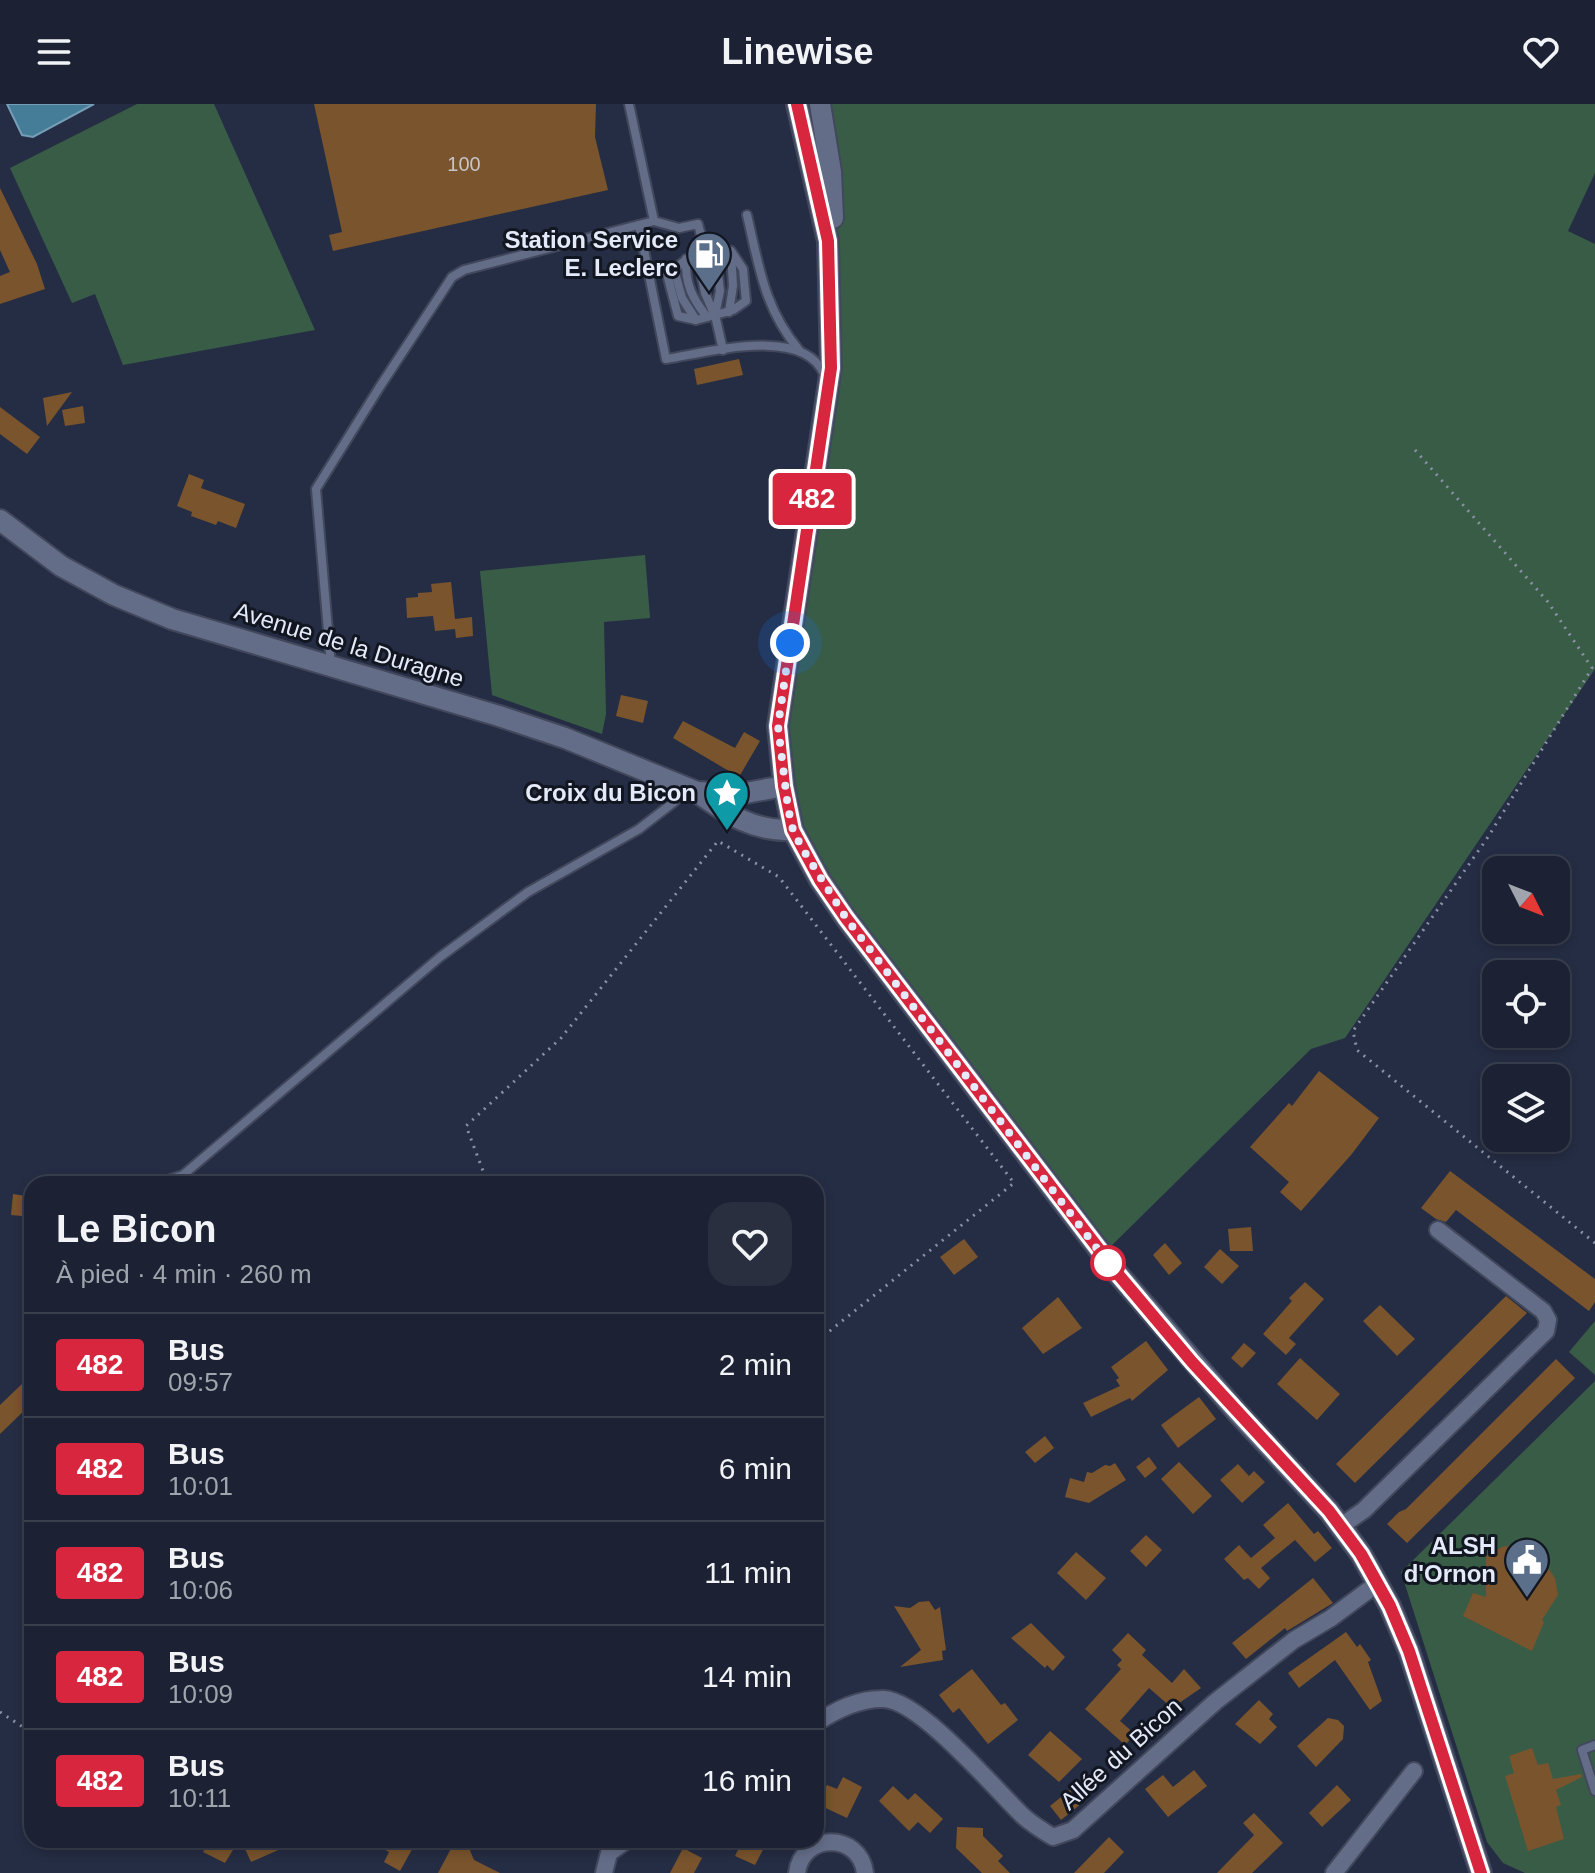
<!DOCTYPE html>
<html lang="fr">
<head>
<meta charset="utf-8">
<style>
	body { margin:0; font-family:Arial,sans-serif; background:#292f3f; color:#f1f3f6; height:100vh; display:flex; flex-direction:column; font-size:30px; white-space:nowrap }
	* { box-sizing:border-box; margin:0 }
	p { font-size:26px; color:#a0a4ac }
	.icon { flex:none; width:44px; height:44px; fill:none; stroke:currentColor; stroke-width:2; stroke-linecap:round; stroke-linejoin:round }
	.map { position:relative; flex:1; overflow:hidden }
	.details { position:absolute; left:24px; top:1072px; width:800px; height:672px; display:flex; flex-direction:column; background:#1c2233; border-radius:24px; box-shadow:0 4px 12px #0003,0 0 0 2px #3a3f4e }
	.details>* { flex:none }
	.badge { padding:0 16px; border-radius:6px; font-size:28px; line-height:52px }
	.needle { width:52px; rotate:132deg }
	.tools { position:absolute; left:1482px; top:752px; display:grid; gap:16px }
	.tools a { display:grid; place-items:center; width:88px; height:88px; border-radius:16px; background:#1c2233; box-shadow:0 4px 12px #0003,0 0 0 2px #3a3f4e; font-size:40px }
	.you { position:absolute; width:40px; height:40px; margin:-20px; border:6px solid #fff; border-radius:50%; background:#1a73e8; box-shadow:0 0 0 12px #1a73e833 }
	.map>.badge { position:absolute; translate:-50% -50%; box-shadow:0 0 0 4px #fff }
	.round { display:grid; place-items:center; flex:none; width:84px; height:84px; border-radius:24px; background:#292f3f }
	.overview { display:flex; align-items:center; justify-content:space-between; height:136px; padding:0 32px }
	h1 { font-size:38px; font-weight:700; line-height:60px }
	ul { padding:0; list-style:none }
	li { display:flex; align-items:center; gap:24px; height:104px; padding:0 32px; border-top:2px solid #3a3f4e }
	li div { flex:1 }
	li b { display:block; font-size:30px }
	li em { font-style:normal }
	li .badge { min-width:88px; font-weight:700; text-align:center }
	header { display:flex; justify-content:space-between; align-items:center; height:104px; padding:0 32px; background:#1c2233; font-size:36px; font-weight:700 }
	.map>svg:first-child { display:block }
	.green { fill:#395c47 }
	.water { fill:#457d99; stroke:#759eb6; stroke-width:2 }
	.building { fill:#79542d }
	.lines { fill:none; stroke-linecap:round; stroke-linejoin:round }
	.lane-casing { stroke:#42485c; stroke-width:12 }
	.street-casing { stroke:#42485c; stroke-width:20 }
	.secondary-casing { stroke:#42485c; stroke-width:24 }
	.path { stroke:#8a91a4; stroke-width:3; stroke-dasharray:2 6; stroke-linecap:butt }
	.lane { stroke:#646d88; stroke-width:8 }
	.street { stroke:#646d88; stroke-width:16 }
	.secondary { stroke:#646d88; stroke-width:20 }
	.line-casing { stroke:#fff; stroke-width:18 }
	.line { stroke:#d7263d; stroke-width:12 }
	.walk { stroke:#e4eaf9; stroke-width:8; stroke-dasharray:0 14.4 }
	.stop-dot { fill:#fff; stroke:#d7263d; stroke-width:4 }
	.labels { text-anchor:middle; stroke-width:6; stroke-linejoin:round; paint-order:stroke }
	.number-label { font-size:20px; fill:#c9c4c6 }
	.poi-label { font-size:24px; font-weight:bold; fill:#e4eaf9; stroke:#121620; text-anchor:end }
	.street-label { font-size:24px; fill:#e4eaf9; stroke:#121620 }
</style>
</head>
<body>
<header><svg class="icon" aria-label="menu" viewBox="0 0 24 24"><path d="M4 6h16M4 12h16M4 18h16"/></svg>Linewise<svg class="icon" aria-label="heart" viewBox="0 0 24 24"><path d="M12 20l-8-8c-3-5 5-10 8-4 3-6 11-1 8 4z"/></svg></header>
<div class="map">
<svg width="1595" height="1769" viewBox="0 0 1595 1769">
	<rect width="100%" height="100%" fill="#252d44"/>
	<g class="green">
		<path d="M137,0H214L315,226L123,261L95,190L72,199L10,64Z"/>
		<path d="M797,0H1595V69L1568,127L1595,140V565L1345,934L1311,945L1102,1151L802,744L778,622L831,263L828,137Z"/>
		<path d="M645,451L650,514L604,518L606,610L602,630L492,591L480,467Z"/>
		<path d="M1595,1217V1271L1569,1248Z"/>
		<path d="M1595,1277V1769H1525L1503,1759L1487,1738L1401,1468Z"/>
	</g>
	<path class="water" d="M7,0H94L33,33L22,31Z"/>
	<g class="building">
		<path d="M314,0H596L595,33L608,86L333,147L329,131L342,128Z"/>
		<path d="M0,84L37,160L45,185L0,200V172L10,168L0,146Z"/>
		<path d="M739,255L743,271L697,281L694,265Z"/>
		<path d="M72,288L47,322L43,294Z"/>
		<path d="M83,302L85,319L65,322L62,306Z"/>
		<path d="M0,303L40,333L27,350L0,330Z"/>
		<path d="M189,370L204,376L201,384L245,400L236,424L218,417L216,421L191,412L192,408L177,402Z"/>
		<path d="M451,478L455,515L472,513L473,532L456,534L455,525L435,527L433,512L407,514L406,494L418,493V489L432,488L431,480Z"/>
		<path d="M621,591L648,597L643,619L616,612Z"/>
		<path d="M683,617L735,644L744,628L760,637L739,673L673,634Z"/>
		<path d="M1319,967L1379,1014L1351,1051L1301,1107L1280,1088L1289,1078L1250,1043L1289,999L1292,1002Z"/>
		<path d="M1450,1067L1595,1175V1198L1589,1207L1456,1106L1446,1118L1436,1115L1421,1104Z"/>
		<path d="M13,1090L32,1093V1113L11,1111Z"/>
		<path d="M1251,1123L1253,1147H1230L1228,1125Z"/>
		<path d="M964,1135L978,1153L954,1171L940,1153Z"/>
		<path d="M1165,1139L1182,1159L1169,1171L1153,1151Z"/>
		<path d="M1220,1145L1239,1162L1222,1180L1204,1163Z"/>
		<path d="M1305,1178L1324,1195L1289,1234L1296,1240L1286,1251L1263,1230L1292,1197L1289,1194Z"/>
		<path d="M1506,1192L1527,1209L1355,1379L1336,1360Z"/>
		<path d="M1058,1193L1082,1224L1043,1250L1022,1224Z"/>
		<path d="M1380,1201L1415,1235L1397,1252L1363,1217Z"/>
		<path d="M1146,1237L1168,1266L1132,1297L1130,1294L1091,1313L1083,1299L1120,1282L1116,1276L1119,1274L1111,1263Z"/>
		<path d="M1244,1239L1256,1249L1242,1264L1231,1254Z"/>
		<path d="M1300,1254L1340,1290L1317,1316L1277,1280Z"/>
		<path d="M1556,1255L1575,1274L1407,1439L1387,1420L1399,1408L1406,1405Z"/>
		<path d="M23,1279L32,1288V1299L0,1330V1301Z"/>
		<path d="M1199,1293L1216,1315L1178,1344L1161,1321Z"/>
		<path d="M1045,1332L1054,1344L1035,1359L1025,1348Z"/>
		<path d="M1149,1353L1157,1364L1145,1374L1136,1363Z"/>
		<path d="M1179,1358L1212,1392L1193,1410L1161,1375Z"/>
		<path d="M1115,1359L1126,1376L1089,1399L1065,1393L1070,1374L1084,1378L1087,1368L1092,1369L1105,1361L1110,1362Z"/>
		<path d="M1238,1360L1249,1372L1254,1367L1265,1378L1242,1399L1220,1376Z"/>
		<path d="M1288,1399L1314,1430L1318,1427L1332,1444L1315,1458L1295,1436L1261,1464L1270,1474L1259,1485L1248,1474L1244,1476L1224,1455L1239,1441L1251,1454L1275,1434L1263,1421Z"/>
		<path d="M1146,1431L1162,1446L1146,1463L1130,1447Z"/>
		<path d="M1512,1441L1543,1457L1555,1474L1558,1491L1542,1516L1544,1518L1532,1547L1463,1512L1473,1489L1486,1493V1452L1502,1443Z"/>
		<path d="M1076,1448L1106,1474L1086,1496L1057,1469Z"/>
		<path d="M1313,1474L1333,1499L1287,1527L1285,1524L1246,1555L1232,1539Z"/>
		<path d="M929,1497L935,1506L940,1503L946,1546L942,1547L943,1556L900,1563L921,1546L894,1502L910,1504L919,1498Z"/>
		<path d="M1031,1519L1065,1553L1053,1567L1047,1561L1045,1564L1011,1534Z"/>
		<path d="M1346,1528L1357,1543L1360,1540L1371,1556L1368,1558L1382,1597L1370,1606L1335,1556L1299,1584L1288,1569Z"/>
		<path d="M1128,1529L1146,1546L1142,1551L1172,1579L1184,1565L1201,1584L1172,1604L1149,1584L1120,1617L1135,1630L1125,1641L1085,1605L1121,1565L1117,1561L1122,1556L1112,1546Z"/>
		<path d="M972,1565L1001,1601L1005,1599L1018,1616L988,1640L959,1604L953,1609L939,1591Z"/>
		<path d="M1259,1596L1273,1610L1269,1615L1277,1623L1260,1640L1235,1620Z"/>
		<path d="M1328,1614L1338,1616L1344,1622L1343,1635L1316,1663L1297,1642Z"/>
		<path d="M1050,1627L1082,1655L1059,1678L1028,1651Z"/>
		<path d="M1532,1644L1538,1661L1548,1659L1553,1675L1581,1670L1582,1673L1556,1686L1561,1701L1556,1703L1564,1735L1528,1747L1505,1672L1514,1669L1509,1652Z"/>
		<path d="M1194,1666L1207,1682L1168,1713L1145,1685L1163,1671L1173,1683Z"/>
		<path d="M843,1673L862,1683L847,1714L817,1700L827,1681L837,1685Z"/>
		<path d="M1076,1681L1087,1695L1061,1716L1050,1702Z"/>
		<path d="M1337,1681L1351,1696L1322,1723L1309,1709Z"/>
		<path d="M893,1682L908,1696L915,1689L943,1715L930,1729L918,1718L909,1727L879,1697Z"/>
		<path d="M1254,1709L1283,1739L1252,1769H1217L1254,1731L1243,1719Z"/>
		<path d="M957,1723L983,1724V1732L1003,1752L998,1757L1010,1769H982L956,1744Z"/>
		<path d="M1109,1733L1124,1748L1104,1769H1074Z"/>
		<path d="M210,1736H239L225,1759L203,1748Z"/>
		<path d="M241,1736H301L251,1758Z"/>
		<path d="M368,1736H407L415,1740L400,1767L384,1758L389,1748Z"/>
		<path d="M743,1736H768L755,1761L735,1752Z"/>
		<path d="M455,1737L469,1744L474,1756L500,1769H438Z"/>
		<path d="M683,1744L702,1754L694,1769H670Z"/>
	</g>
	<g class="lines">
		<g class="lane-casing">
			<g id="lane">
				<path d="M747,111C759,162 764,204 799,246"/>
				<path d="M654,117L679,124L698,120L704,143L731,147L743,165L746,197L733,206L715,211L723,246"/>
				<path d="M639,121L666,255C706,249 803,221 824,270"/>
				<path d="M704,143L667,170L678,212L696,216L715,211"/>
				<path d="M697,147L705,189L714,210"/>
				<path d="M686,155C685,180 692,194 707,213"/>
				<path d="M674,165L682,194L696,216"/>
				<path d="M729,208L733,182L731,148"/>
				<path d="M715,211L720,187L715,145"/>
				<path d="M331,562L316,385L379,284L452,173L464,166L654,117L629,0"/>
				<path d="M156,1080L183,1071L440,853L528,788L639,725L674,698L684,685"/>
				<path d="M1595,1641L1582,1646L1595,1687"/>
			</g>
		</g>
		<g class="street-casing">
			<g id="street">
				<path d="M1341,1422L1364,1406L1546,1227L1548,1216L1543,1207L1438,1126"/>
				<path d="M816,1619C836,1606 859,1594 884,1595C921,1597 995,1685 1023,1712C1032,1720 1043,1727 1053,1733L1073,1726L1215,1598L1294,1536L1331,1514L1378,1479"/>
				<path d="M604,1769L609,1749L627,1736"/>
				<path d="M797,1769C802,1728 860,1728 865,1769"/>
				<path d="M1334,1769L1414,1667"/>
			</g>
		</g>
		<g class="secondary-casing">
			<g id="secondary">
				<path d="M797,0L828,137L831,264L778,622L784,682L793,726L820,776L846,814L1117,1169L1237,1308L1329,1407L1361,1450L1390,1502L1409,1547L1481,1769"/>
				<path d="M820,0L831,68L833,114"/>
				<path d="M0,416L61,462L114,491L172,515L499,612L565,634L697,688L740,690L784,682"/>
				<path d="M697,688C727,710 754,728 793,726"/>
			</g>
		</g>
		<g class="path">
			<path d="M1415,346L1548,498L1592,564L1488,733L1353,927L1357,946L1595,1139"/>
			<path d="M491,1080L485,1072L466,1022L561,934L718,737L779,773L1014,1079L816,1238"/>
			<path d="M0,1608L32,1629"/>
		</g>
		<use href="#lane" class="lane"/>
		<use href="#street" class="street"/>
		<use href="#secondary" class="secondary"/>
	</g>
	<g class="lines">
		<g class="line-casing">
			<path id="line" d="M797,0L828,137L831,264L778,622L784,682L793,726L820,776L846,814L1117,1169L1192,1258L1329,1407L1361,1450L1390,1502L1409,1547L1481,1769"/>
		</g>
		<use href="#line" class="line"/>
		<path class="walk" d="M790,539L778,622L788,704L793,726L802,744L846,814L1108,1159"/>
	</g>
	<defs>
		<g id="fuel-pin" transform="scale(2.3)"><path d="M0 17L-7.5 6A9.5 9.5 0 1 1 7.5 6Z" fill="#5c6f8a" stroke="#121620"/><path d="M-5.5-6h7V0h2V4h1.3V-2.5L3-4.5l.8-.8L6-3V5H2.5V1h-1V6h-7ZM-4.2-4.7v3.2H.2V-4.7Z" fill="#fff"/></g>
		<g id="sight-pin" transform="scale(2.3)"><path d="M0 17L-7.5 6A9.5 9.5 0 1 1 7.5 6Z" fill="#0f9aa8" stroke="#121620"/><path d="M0-6L1.8-2.2L6-1.7L2.9 1.2L3.7 5.4L0 3.3L-3.7 5.4L-2.9 1.2L-6-1.7L-1.8-2.2Z" fill="#fff"/></g>
		<g id="civic-pin" transform="scale(2.3)"><path d="M0 17L-7.5 6A9.5 9.5 0 1 1 7.5 6Z" fill="#5c6f8a" stroke="#121620"/><path d="M-.6-6.5H3V-4.5H.6V-3L4-1V1h2V6H-6V1h2V-1L-.6-3ZM-1.2 2.5V6h2.4V2.5Z" fill="#fff"/></g>
	</defs>
	<g fill-rule="evenodd">
		<use href="#fuel-pin" x="709" y="150"/>
		<use href="#sight-pin" x="727" y="689"/>
		<use href="#civic-pin" x="1527" y="1456"/>
	</g>
	<circle class="stop-dot" cx="1108" cy="1159" r="16"/>
	<g class="labels">
		<g class="number-label">
			<text x="464" y="67">100</text>
		</g>
		<g class="poi-label">
			<text x="678" y="144">Station Service<tspan x="678" dy="28">E. Leclerc</tspan></text>
			<text x="696" y="697">Croix du Bicon</text>
			<text x="1496" y="1450">ALSH<tspan x="1496" dy="28">d'Ornon</tspan></text>
		</g>
		<g class="street-label">
			<text transform="translate(349 541) rotate(17)" y="8">Avenue de la Duragne</text>
			<text transform="translate(1121 1650) rotate(-42)" y="8">Allée du Bicon</text>
		</g>
	</g>
</svg>
<div class="tools">
<a><svg class="needle" viewBox="-14 -14 28 28"><path d="M0-13l5 13h-10z" fill="#e53935"/><path d="M0 13l5-13h-10z" fill="#a0a4ac"/></svg></a>
<a><svg class="icon" aria-label="locate" viewBox="0 0 24 24"><circle cx="12" cy="12" r="6"/><path d="M12 2v4M12 18v4M2 12h4M18 12h4"/></svg></a>
<a><svg class="icon" aria-label="layers" viewBox="0 0 24 24"><path d="M12 4l9 5-9 5-9-5zM3 14l9 5 9-5"/></svg></a>
</div>
<div class="you" style="left:790px;top:539px"></div>
<b class="badge" style="left:812px;top:395px;background:#d7263d;color:#fff">482</b>
<section class="details">
<div class="overview"><div><h1>Le Bicon</h1><p>À pied · 4 min · 260 m</p></div><a class="round"><svg class="icon" aria-label="heart" viewBox="0 0 24 24"><path d="M12 20l-8-8c-3-5 5-10 8-4 3-6 11-1 8 4z"/></svg></a></div>
<ul>
<li><span class="badge" style="background:#d7263d;color:#fff">482</span><div><b>Bus</b><p>09:57</p></div><em>2 min</em></li>
<li><span class="badge" style="background:#d7263d;color:#fff">482</span><div><b>Bus</b><p>10:01</p></div><em>6 min</em></li>
<li><span class="badge" style="background:#d7263d;color:#fff">482</span><div><b>Bus</b><p>10:06</p></div><em>11 min</em></li>
<li><span class="badge" style="background:#d7263d;color:#fff">482</span><div><b>Bus</b><p>10:09</p></div><em>14 min</em></li>
<li><span class="badge" style="background:#d7263d;color:#fff">482</span><div><b>Bus</b><p>10:11</p></div><em>16 min</em></li>
</ul>
</section>
</div>
</body>
</html>
